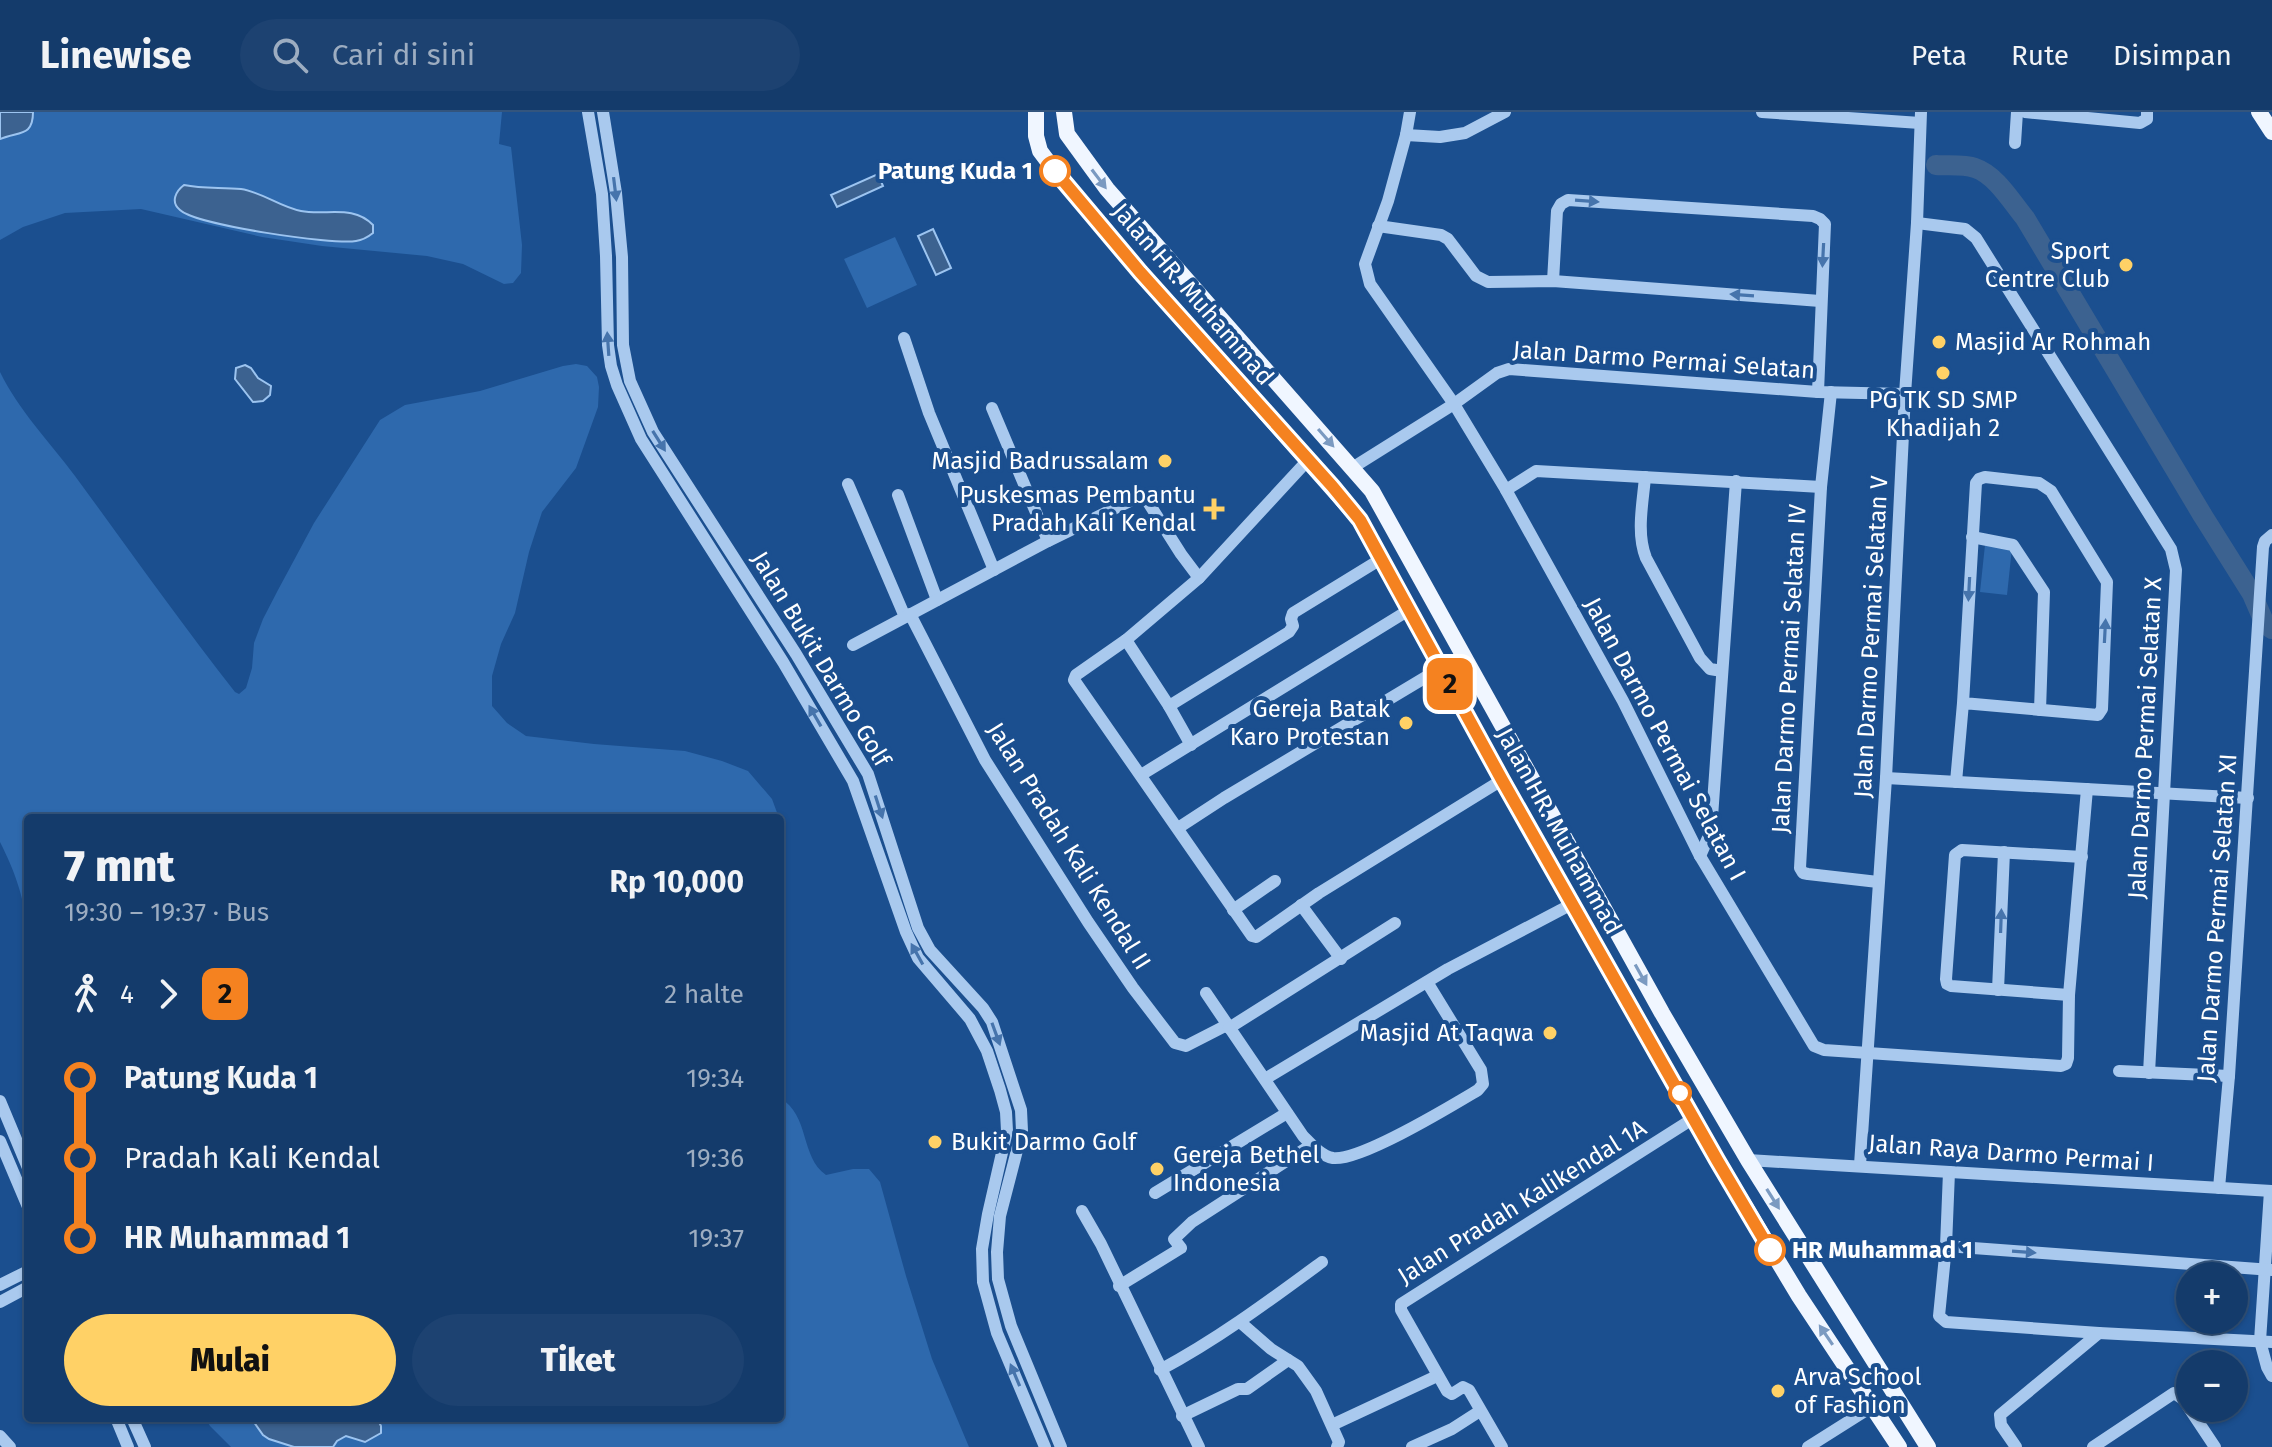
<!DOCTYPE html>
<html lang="id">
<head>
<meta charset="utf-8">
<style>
	body { margin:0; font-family:"Fira Sans",sans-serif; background:#1d4271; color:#f1f3f6; height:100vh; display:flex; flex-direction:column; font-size:30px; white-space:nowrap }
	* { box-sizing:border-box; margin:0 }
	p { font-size:26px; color:#9dadc1 }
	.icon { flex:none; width:44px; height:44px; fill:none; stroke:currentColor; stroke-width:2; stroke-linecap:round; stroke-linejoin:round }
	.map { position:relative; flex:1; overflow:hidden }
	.drawer { position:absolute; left:24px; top:702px; width:760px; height:608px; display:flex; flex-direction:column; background:#143b6b; border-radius:8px; box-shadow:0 2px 6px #0004,0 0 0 2px #33557e }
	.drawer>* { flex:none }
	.badge { padding:0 16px; border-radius:12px; font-size:28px; line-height:52px }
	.tools { position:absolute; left:2176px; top:1150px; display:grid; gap:16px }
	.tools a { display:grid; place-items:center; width:72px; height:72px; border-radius:50%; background:#143b6b; box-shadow:0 2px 6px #0004,0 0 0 2px #33557e; font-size:40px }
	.map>.badge { position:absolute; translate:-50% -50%; box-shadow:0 0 0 4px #fff }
	.legs { display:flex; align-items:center; gap:12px; height:88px; padding:0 40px; font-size:26px }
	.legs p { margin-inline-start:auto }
	.head { display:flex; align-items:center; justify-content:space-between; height:136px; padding:0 40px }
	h1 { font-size:44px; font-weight:800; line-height:60px }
	.action { display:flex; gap:16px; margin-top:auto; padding:16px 40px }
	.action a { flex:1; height:92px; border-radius:48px; background:#ffd166; color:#111; font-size:32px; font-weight:800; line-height:92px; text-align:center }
	.action a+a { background:#1d4271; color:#f1f3f6 }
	ul { padding:0 40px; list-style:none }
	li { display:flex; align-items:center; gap:28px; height:80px; font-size:30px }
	li i { display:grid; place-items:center; width:12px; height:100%; margin:0 10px; background:currentColor }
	li i::after { content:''; width:20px; height:20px; margin:-10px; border:6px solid; border-radius:50%; background:#143b6b }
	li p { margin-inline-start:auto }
	li:first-child i { background:linear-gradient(#0000 50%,currentColor 0) }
	li:last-child i { background:linear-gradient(currentColor 50%,#0000 0) }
	header { display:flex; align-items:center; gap:48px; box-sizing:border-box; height:112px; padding:0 40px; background:#143b6b; border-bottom:2px solid #33557e }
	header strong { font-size:38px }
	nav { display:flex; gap:44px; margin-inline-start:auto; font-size:28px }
	.search { width:560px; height:72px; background:#1d4271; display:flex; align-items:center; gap:20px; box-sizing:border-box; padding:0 28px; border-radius:44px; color:#9dadc1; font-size:30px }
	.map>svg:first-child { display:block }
	.green { fill:#2e69ad }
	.water { fill:#3c6290; stroke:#9cc4f0; stroke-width:2 }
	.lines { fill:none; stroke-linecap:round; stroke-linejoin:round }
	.river { stroke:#3c6290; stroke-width:20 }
	.minor { stroke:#a9c9ee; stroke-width:12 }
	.major { stroke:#f0f6ff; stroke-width:16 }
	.oneway { fill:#7b9ac1 }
	.oneway2 { fill:#4674ac }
	.line-1-casing { stroke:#fff; stroke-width:18 }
	.line-1 { stroke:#f58220; stroke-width:12 }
	.stop-1-dot { fill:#fff; stroke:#f58220; stroke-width:4 }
	.poi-dot { fill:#ffd166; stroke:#1b4f8f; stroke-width:3 }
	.labels { text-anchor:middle; stroke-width:8; stroke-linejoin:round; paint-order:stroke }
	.stop-label { font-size:24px; font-weight:bold; fill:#fff; stroke:#1b4f8f; text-anchor:end }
	.poi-label { font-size:24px; fill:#fff; stroke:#1b4f8f; text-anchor:end }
	.street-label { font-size:24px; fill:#fff; stroke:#1b4f8f }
</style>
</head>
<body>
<header>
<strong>Linewise</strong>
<div class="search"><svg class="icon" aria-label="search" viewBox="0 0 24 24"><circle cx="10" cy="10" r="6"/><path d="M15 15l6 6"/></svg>Cari di sini</div>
<nav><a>Peta</a><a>Rute</a><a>Disimpan</a></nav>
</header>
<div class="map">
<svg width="2272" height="1335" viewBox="0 0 2272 1335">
	<rect width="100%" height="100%" fill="#1b4f8f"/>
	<g class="green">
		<path d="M0,0H502L499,32L511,35L522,133L521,161L513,171L504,172L463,152L427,144L322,134L262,125L141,97L65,101L23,115L0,128Z"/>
		<path d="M895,125L917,173L867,196L844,147Z"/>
		<path d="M576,252L587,254L597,265L599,275L598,295L576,356L542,400L529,440L515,501L501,532L492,564V594L507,611L526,624L594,632L685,639L722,649L748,659L772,687L779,706H28V816C22,781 16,762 0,730V260C19,299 49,329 75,364C128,436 180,510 235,580L239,582L246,576L252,556L254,531L263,507L278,478L314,411L380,308L405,293L480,279L563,254Z"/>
		<path d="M1985,433L2012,436L2007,483L1980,480Z"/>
		<path d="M780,986C810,1003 800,1045 826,1063L853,1057H869L880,1070L906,1164L932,1247L969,1335H231L210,1314L205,1306H780Z"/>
	</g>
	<g class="water">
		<path d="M0,0H33C33,25 19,19 0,27Z"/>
		<path d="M878,62L883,74L837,95L831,83Z"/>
		<path d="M184,73C203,77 222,75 241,77C262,80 280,95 301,99C326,104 353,92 373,113V121C368,125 363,128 356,129C332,133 196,113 180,98C170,90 176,79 184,73Z"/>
		<path d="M933,117L951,156L936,163L918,124Z"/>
		<path d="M245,253L251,256L258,266L271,274L270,283L263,289L253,290L235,267L236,256Z"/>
		<path d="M251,1306H377L381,1314V1321L365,1330L346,1324L337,1329L333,1335H294L269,1327L263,1323Z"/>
	</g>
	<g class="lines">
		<path class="river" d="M1936,53C1948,54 1964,52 1975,56C1996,63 2011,89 2025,106L2203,404L2252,482L2265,512L2272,517"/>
		<g class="minor">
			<path d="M588,0L602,82L606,144L608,233L611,254L617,273L641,327L783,550L853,669L906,820L918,846L970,907L987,939L1000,978L1006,1000L1007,1019L988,1102L982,1137L983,1170L997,1221L1045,1335"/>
			<path d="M603,0L616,81L622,145L623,233L630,269L653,320L796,542L868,662L918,816L930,838L983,896L992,910L1021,998L1022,1019L1000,1104L997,1140L998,1167L1011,1214L1061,1335"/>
			<path d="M1410,0L1406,23L1388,89L1365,152L1370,172L1454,292L1506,378L1623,589L1700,744L1814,934L1824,938L2061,954L2066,952L2068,946L2069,883L2087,677"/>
			<path d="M1762,0L1920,11"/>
			<path d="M2025,0L2140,11L2147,7V0"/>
			<path d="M1406,23L1440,25L1465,21L1505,0"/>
			<path d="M2015,31L2017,0"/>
			<path d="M1917,111L1965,117L1976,126L2171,437L2176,458L2149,961"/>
			<path d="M1378,114L1441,123L1448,127L1476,164L1488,170L1553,169L1820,189"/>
			<path d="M1553,169L1557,99L1561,92L1568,88L1813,104L1820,107L1825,112L1818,280"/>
			<path d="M904,226L929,301L994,458"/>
			<path d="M1831,280L1821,375L1800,756L1803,761L1808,762L1878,770"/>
			<path d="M992,296L1048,429"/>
			<path d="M1308,348L1199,466L1126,528L1076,563L1074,568L1252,824L1256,825L1319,781L1502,668"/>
			<path d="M1352,356L1454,292L1497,261L1509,257L1818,280L1905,282"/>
			<path d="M1645,365C1643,390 1636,421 1646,446L1700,546L1710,557L1722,559"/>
			<path d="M848,372L905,505"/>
			<path d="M1506,378L1536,359L1821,375"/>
			<path d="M898,383L937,488"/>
			<path d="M1972,425L2013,433L2044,480L2040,598"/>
			<path d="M910,502L985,648L1088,810L1133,876L1175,931L1186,934L1227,913"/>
			<path d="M1126,528L1169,594L1191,633"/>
			<path d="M853,533L1048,429L1136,386H1145L1148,390L1181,442L1199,466"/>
			<path d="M1169,594L1289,520L1293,514L1291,507L1293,501L1381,447"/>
			<path d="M1141,663L1409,498"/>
			<path d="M1886,666L2248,686"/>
			<path d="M1956,670L1963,591L1976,371L1979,367L1985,365L2039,371L2051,379L2107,470L2102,597L2098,603L1963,591"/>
			<path d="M1178,716L1224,686L1441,556"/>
			<path d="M1700,744L1711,719L1736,369"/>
			<path d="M1301,793L1341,847"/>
			<path d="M1233,798L1275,769"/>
			<path d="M1998,878L2004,740"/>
			<path d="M1206,881L1303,1024C1311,1032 1321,1044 1333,1046C1361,1049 1451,994 1478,978L1483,972L1481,958L1427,870"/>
			<path d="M2069,883L1951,874L1947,872L1946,867L1955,743L1962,738L2082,745"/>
			<path d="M1229,916L1395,811"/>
			<path d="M2119,959L2229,964"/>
			<path d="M1265,967L1448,857L1572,792"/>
			<path d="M0,989L28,1056"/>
			<path d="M0,1029L28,1095"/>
			<path d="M1748,1048L2272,1079"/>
			<path d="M1860,1053L1886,666L1905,282L1917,111L1921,0"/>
			<path d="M1949,1060L1946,1134L1939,1204L1946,1210L2099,1221L2272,1230"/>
			<path d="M2219,1076L2229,964L2263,435L2265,429L2272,423"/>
			<path d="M2270,1079L2260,1229L2267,1255L2272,1264"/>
			<path d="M1155,1081L1287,1001"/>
			<path d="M1082,1099L1101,1132L1199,1335"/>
			<path d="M1946,1134L2272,1158"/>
			<path d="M0,1173L28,1159"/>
			<path d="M1119,1174L1181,1136L1174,1127L1192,1110L1311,1033"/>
			<path d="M0,1190L28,1175"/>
			<path d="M1240,1210L1271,1237L1298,1254L1316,1279L1339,1330L1337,1335"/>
			<path d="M1160,1258C1218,1227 1269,1189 1322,1150"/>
			<path d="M1182,1304L1238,1277H1247L1288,1248"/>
			<path d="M116,1306L128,1335"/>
			<path d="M132,1306L145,1335"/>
			<path d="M1332,1313L1437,1264"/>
			<path d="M0,1324L10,1335"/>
			<path d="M1412,1335L1452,1317L1480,1299"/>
			<path d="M1502,1335L1469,1278L1463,1275L1452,1282L1447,1279L1401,1198V1192L1694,1006"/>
			<path d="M1808,1335L1873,1294"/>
			<path d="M2016,1335L2001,1313L2000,1303L2099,1221"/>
			<path d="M2093,1335L2174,1281L2183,1287L2215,1335"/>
		</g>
		<g class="major">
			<path d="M1036,0V24L1040,39L1055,59L1140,160L1360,408L1502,668L1717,1048L1799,1184L1899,1335"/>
			<path d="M1064,0L1067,22L1107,77L1372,379L1662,901L1748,1048L1928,1335"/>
			<path d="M2259,0L2272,20"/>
		</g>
	</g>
	<defs><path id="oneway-solid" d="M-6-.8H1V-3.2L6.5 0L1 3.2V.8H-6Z" transform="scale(2)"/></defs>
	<g class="oneway">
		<use href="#oneway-solid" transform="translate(1099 67) rotate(53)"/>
		<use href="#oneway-solid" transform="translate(1326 326) rotate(49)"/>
		<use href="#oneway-solid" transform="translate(1641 863) rotate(61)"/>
		<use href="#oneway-solid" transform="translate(1773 1087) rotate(58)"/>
		<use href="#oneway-solid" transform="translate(1826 1223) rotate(-124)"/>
	</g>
	<g class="oneway2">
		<use href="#oneway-solid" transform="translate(615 77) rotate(83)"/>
		<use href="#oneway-solid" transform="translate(1587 89) rotate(4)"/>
		<use href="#oneway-solid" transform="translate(1823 143) rotate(93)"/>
		<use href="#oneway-solid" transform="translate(1742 183) rotate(-176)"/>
		<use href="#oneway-solid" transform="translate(608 232) rotate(-94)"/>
		<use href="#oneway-solid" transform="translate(659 329) rotate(58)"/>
		<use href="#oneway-solid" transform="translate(1969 477) rotate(93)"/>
		<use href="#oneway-solid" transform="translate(2105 519) rotate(-87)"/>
		<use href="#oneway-solid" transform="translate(815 604) rotate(-120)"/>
		<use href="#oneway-solid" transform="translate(879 695) rotate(72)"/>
		<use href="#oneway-solid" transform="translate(2001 809) rotate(-88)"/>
		<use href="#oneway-solid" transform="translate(917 842) rotate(-119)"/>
		<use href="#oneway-solid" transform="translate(996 922) rotate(70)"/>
		<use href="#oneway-solid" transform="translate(2024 1140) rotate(4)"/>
		<use href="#oneway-solid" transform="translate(1015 1263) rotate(-113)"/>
	</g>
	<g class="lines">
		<g class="line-1-casing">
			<path id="line-1" d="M1055,59L1140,160L1332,374L1360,408L1502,668L1717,1048L1770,1138"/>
		</g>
		<use href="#line-1" class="line-1"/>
	</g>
	<g class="stop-1-dot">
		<circle cx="1055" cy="59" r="14"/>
		<circle cx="1680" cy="981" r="10"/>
		<circle cx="1770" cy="1138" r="14"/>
	</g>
	<g class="poi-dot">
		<circle cx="2126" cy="153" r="8"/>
		<circle cx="1939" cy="230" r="8"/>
		<circle cx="1943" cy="261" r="8"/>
		<circle cx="1165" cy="349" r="8"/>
		<path d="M1210 385h8v8h8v8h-8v8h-8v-8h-8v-8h8z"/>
		<circle cx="1406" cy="611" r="8"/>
		<circle cx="1550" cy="921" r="8"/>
		<circle cx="935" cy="1030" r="8"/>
		<circle cx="1157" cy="1057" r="8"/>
		<circle cx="1778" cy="1279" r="8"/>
	</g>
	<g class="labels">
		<g class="stop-label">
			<text x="1033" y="67">Patung Kuda 1</text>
			<text x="1792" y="1146" text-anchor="start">HR Muhammad 1</text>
		</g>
		<g class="poi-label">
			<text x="2110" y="147">Sport<tspan x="2110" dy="28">Centre Club</tspan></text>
			<text x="1955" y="238" text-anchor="start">Masjid Ar Rohmah</text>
			<text x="1943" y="296" text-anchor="middle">PG TK SD SMP<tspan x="1943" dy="28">Khadijah 2</tspan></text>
			<text x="1149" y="357">Masjid Badrussalam</text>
			<text x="1196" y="391">Puskesmas Pembantu<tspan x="1196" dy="28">Pradah Kali Kendal</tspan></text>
			<text x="1390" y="605">Gereja Batak<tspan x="1390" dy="28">Karo Protestan</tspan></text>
			<text x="1534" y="929">Masjid At Taqwa</text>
			<text x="951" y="1038" text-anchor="start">Bukit Darmo Golf</text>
			<text x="1173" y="1051" text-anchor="start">Gereja Bethel<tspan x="1173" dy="28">Indonesia</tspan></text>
			<text x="1794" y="1273" text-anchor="start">Arva School<tspan x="1794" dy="28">of Fashion</tspan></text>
		</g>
		<g class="street-label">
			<text transform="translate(1193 182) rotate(49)" y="8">Jalan HR. Muhammad</text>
			<text transform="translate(1664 248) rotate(4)" y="8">Jalan Darmo Permai Selatan</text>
			<text transform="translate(1871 525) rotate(-87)" y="8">Jalan Darmo Permai Selatan V</text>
			<text transform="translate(821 547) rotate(59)" y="8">Jalan Bukit Darmo Golf</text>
			<text transform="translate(1789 557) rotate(-87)" y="8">Jalan Darmo Permai Selatan IV</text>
			<text transform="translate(2145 626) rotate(-87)" y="8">Jalan Darmo Permai Selatan X</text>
			<text transform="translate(1665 627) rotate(62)" y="8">Jalan Darmo Permai Selatan I</text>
			<text transform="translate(1559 719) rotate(61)" y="8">Jalan HR. Muhammad</text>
			<text transform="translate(1069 734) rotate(58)" y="8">Jalan Pradah Kali Kendal II</text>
			<text transform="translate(2217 806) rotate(-86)" y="8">Jalan Darmo Permai Selatan XI</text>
			<text transform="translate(2011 1041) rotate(4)" y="8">Jalan Raya Darmo Permai I</text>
			<text transform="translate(1522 1090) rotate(-32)" y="8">Jalan Pradah Kalikendal 1A</text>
		</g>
	</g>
</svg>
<div class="tools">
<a>+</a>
<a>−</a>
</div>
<b class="badge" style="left:1450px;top:572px;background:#f58220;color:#111">2</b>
<section class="drawer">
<div class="head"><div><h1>7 mnt</h1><p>19:30 – 19:37 · Bus</p></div><b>Rp 10,000</b></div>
<div class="legs"><svg class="icon" aria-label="walk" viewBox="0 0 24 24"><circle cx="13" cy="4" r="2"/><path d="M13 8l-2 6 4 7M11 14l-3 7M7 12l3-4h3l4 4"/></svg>4<svg class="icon" aria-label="forward" viewBox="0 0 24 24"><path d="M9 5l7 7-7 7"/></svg><b class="badge" style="background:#f58220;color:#111">2</b><p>2 halte</p></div>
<ul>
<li><i style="color:#f58220"></i><b>Patung Kuda 1</b><p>19:34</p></li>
<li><i style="color:#f58220"></i><span>Pradah Kali Kendal</span><p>19:36</p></li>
<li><i style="color:#f58220"></i><b>HR Muhammad 1</b><p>19:37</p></li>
</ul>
<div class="action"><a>Mulai</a><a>Tiket</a></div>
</section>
</div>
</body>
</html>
